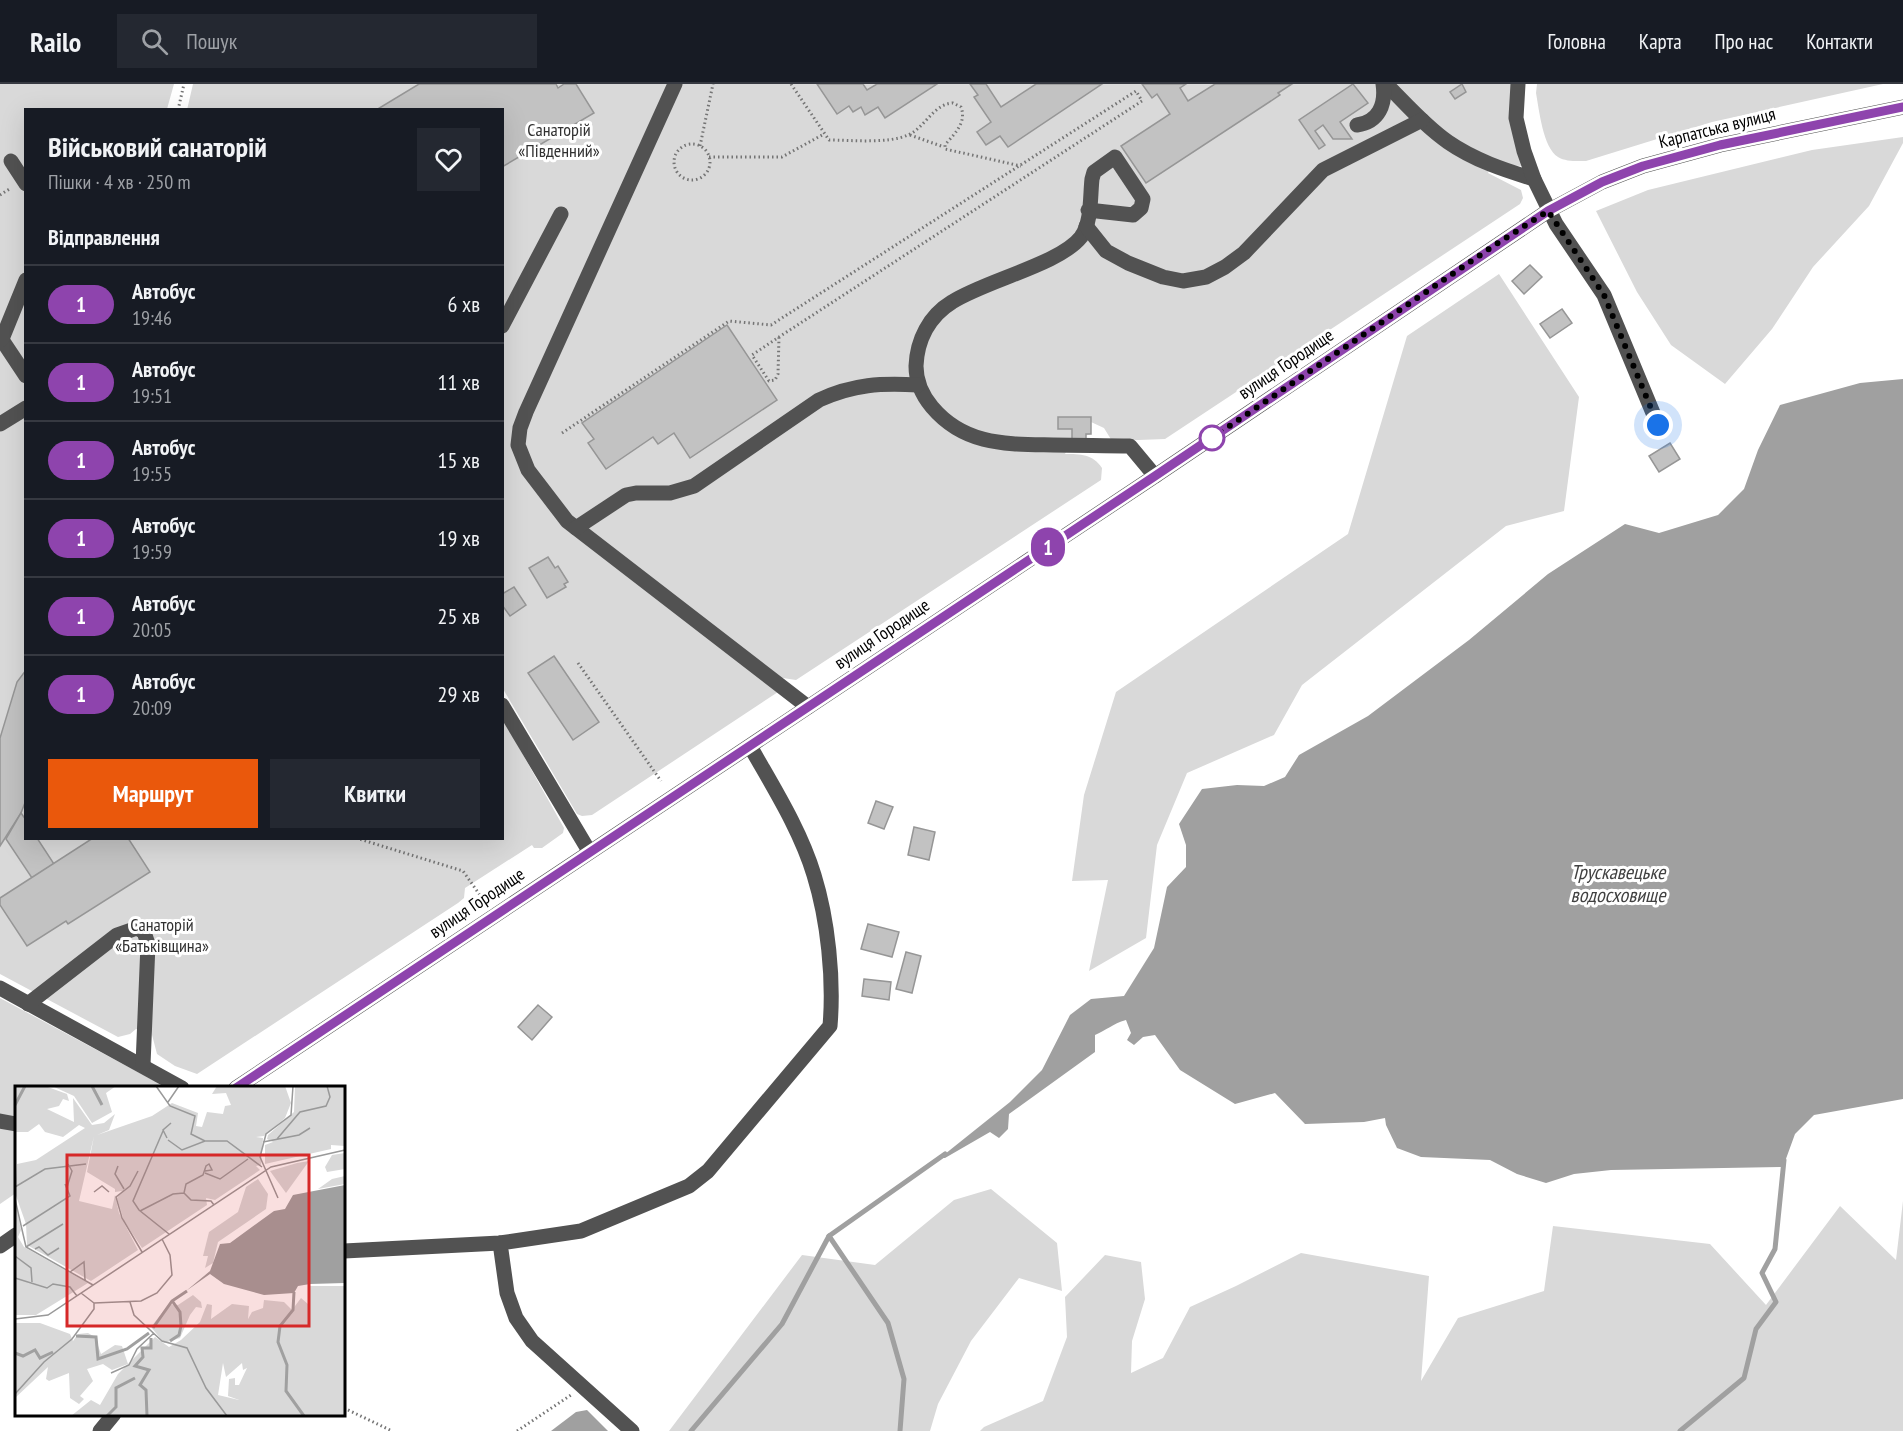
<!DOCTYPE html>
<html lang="uk">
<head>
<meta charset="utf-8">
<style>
	body { margin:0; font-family:"PT Sans Narrow",sans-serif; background:#242831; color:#f1f3f6; height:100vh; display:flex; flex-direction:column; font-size:22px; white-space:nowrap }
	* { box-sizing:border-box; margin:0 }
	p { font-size:20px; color:#9ea1a6 }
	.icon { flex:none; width:33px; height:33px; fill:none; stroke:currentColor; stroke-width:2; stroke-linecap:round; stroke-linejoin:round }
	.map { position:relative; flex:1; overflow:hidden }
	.side { position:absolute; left:24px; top:24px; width:480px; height:732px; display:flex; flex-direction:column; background:#171b24; border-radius:0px; box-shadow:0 6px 24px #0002 }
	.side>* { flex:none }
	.badge { padding:0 12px; border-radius:20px; font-size:21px; line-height:39px }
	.you { position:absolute; width:30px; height:30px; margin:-15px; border:4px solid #fff; border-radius:50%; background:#1a73e8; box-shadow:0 0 0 9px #1a73e833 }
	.map>.badge { position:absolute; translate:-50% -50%; box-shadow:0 0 0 3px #fff }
	h2 { padding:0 24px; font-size:22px; line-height:54px }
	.round { display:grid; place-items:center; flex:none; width:63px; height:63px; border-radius:0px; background:#242831 }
	.summary { display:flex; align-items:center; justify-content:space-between; height:102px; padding:0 24px }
	h1 { font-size:28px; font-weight:800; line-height:45px }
	.cta { display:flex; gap:12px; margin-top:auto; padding:12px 24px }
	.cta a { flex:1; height:69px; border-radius:0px; background:#ea580c; color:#fff; font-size:24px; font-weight:800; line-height:69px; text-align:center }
	.cta a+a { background:#242831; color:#f1f3f6 }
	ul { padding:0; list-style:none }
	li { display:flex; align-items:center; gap:18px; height:78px; padding:0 24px; border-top:2px solid #363941 }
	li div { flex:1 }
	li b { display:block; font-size:22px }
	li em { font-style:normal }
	li .badge { min-width:66px; font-weight:700; text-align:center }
	header { display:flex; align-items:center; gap:36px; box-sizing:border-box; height:84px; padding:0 30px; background:#171b24; border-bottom:2px solid #363941 }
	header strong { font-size:28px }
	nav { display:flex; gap:33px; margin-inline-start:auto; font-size:21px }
	.search { width:420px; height:54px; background:#242831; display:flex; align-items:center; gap:15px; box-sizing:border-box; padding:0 21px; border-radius:0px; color:#9ea1a6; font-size:22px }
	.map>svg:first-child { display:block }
	.green { fill:#d9d9d9 }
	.water { fill:#a0a0a0 }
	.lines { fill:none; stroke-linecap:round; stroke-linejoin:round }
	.stream { stroke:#a0a0a0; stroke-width:5 }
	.building { fill:#c2c2c2; stroke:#969696; stroke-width:1.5 }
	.path { stroke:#747474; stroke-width:3; stroke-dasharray:1.5 3; stroke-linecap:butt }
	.minor { stroke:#525252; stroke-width:15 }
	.line-casing { stroke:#fff; stroke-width:14 }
	.line { stroke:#8e44ad; stroke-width:9 }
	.walk { stroke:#000; stroke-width:6; stroke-dasharray:0 10.8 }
	.stop-dot { fill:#fff; stroke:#8e44ad; stroke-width:3 }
	.labels { text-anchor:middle; stroke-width:6; stroke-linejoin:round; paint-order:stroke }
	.street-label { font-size:18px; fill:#000; stroke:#fff }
	.park-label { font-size:18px; fill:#303030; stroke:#fff }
	.water-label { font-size:20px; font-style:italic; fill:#414141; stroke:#fff }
	.inset-river { fill:none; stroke:#a0a0a0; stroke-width:3 }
	.inset-road { fill:none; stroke:#999; stroke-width:1.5 }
	.view { fill:#d62828; fill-opacity:0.15; stroke:#d62828; stroke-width:3 }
	.inset-edge { fill:none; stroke:#000; stroke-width:3 }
</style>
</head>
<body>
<header>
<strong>Railo</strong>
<div class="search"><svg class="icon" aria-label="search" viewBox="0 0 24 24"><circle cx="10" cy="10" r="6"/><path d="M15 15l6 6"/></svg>Пошук</div>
<nav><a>Головна</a><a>Карта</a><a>Про нас</a><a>Контакти</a></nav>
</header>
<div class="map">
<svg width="1903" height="1347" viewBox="0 0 1903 1347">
	<rect width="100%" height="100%" fill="#fff"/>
	<g class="green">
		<path d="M0,0H174L167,25L26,26V754H502L503,635L564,744L563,749L542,764H534L532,761L465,804L464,814L458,819L197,990L175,982L157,970L151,947L136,945L130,950L118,953L0,890Z"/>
		<path d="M193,0H1511L1524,82L1491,81L1488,89L1521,106L1523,114L1520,120L1165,355L1112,357L1104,344L1091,338V350L1072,356L1065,370C1080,370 1093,370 1102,384L1101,396L796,596L783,594L778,608L592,731L582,732L577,730L503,605L502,26H187Z"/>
		<path d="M1537,0H1883L1712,38L1586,77C1578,77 1566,78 1558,73C1543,64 1539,25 1536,9Z"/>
		<path d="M1903,53V59L1869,122L1813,183L1772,245L1725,300L1671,261L1637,208L1596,127L1648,106L1812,66Z"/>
		<path d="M1499,190L1579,313L1564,427L1506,442L1302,601L1274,651L1187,689L1157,761L1146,854L1089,887L1108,796L1072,797L1084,711L1116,608L1348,450L1407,252Z"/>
		<path d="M0,914L160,1000L162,1003L16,1004V1109L0,1120Z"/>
		<path d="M991,1105L1057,1159L1062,1207L1019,1194L971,1257L938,1320L930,1347H669L802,1171L875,1181L954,1116Z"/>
		<path d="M1903,1117V1347H980L984,1343L1043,1317L1067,1253L1065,1213L1105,1171L1141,1178L1145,1215L1132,1257L1131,1289L1163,1274L1190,1223L1236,1202L1301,1169L1429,1192L1421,1297L1458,1234L1544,1207L1553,1142L1710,1160L1766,1221L1840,1122L1896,1176Z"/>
	</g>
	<g class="water">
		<path d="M1903,295V1015L1814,1031L1795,1050L1783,1083L1611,1086L1574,1090L1546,1099L1517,1090L1490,1076L1421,1073L1397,1064L1386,1041L1385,1034L1364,1038L1305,1040L1275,1009L1235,1020L1180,986L1155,951L1143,953L1134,961L1127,956L1131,949L1126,936C1112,940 1107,946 1095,951V968L1009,1030L1008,1045L999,1054L990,1048L945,1074H940L1010,1018L1042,986L1070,931L1091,915L1124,912L1154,864L1167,803L1186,783V761L1179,740L1202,705L1237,701L1264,702L1285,693L1299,671L1368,632L1469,556L1548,490L1625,440L1659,449L1718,431L1744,405L1758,366L1780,321L1860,299Z"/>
		<path d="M587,1326L608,1347H551L576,1328Z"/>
	</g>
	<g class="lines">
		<g class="stream">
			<path d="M829,1152L888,1239L904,1295L900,1347"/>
			<path d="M691,1347L782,1240L829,1152L945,1070"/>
			<path d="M1680,1347L1744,1294L1756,1245L1776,1218L1762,1189L1775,1165L1784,1076"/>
		</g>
	</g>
	<g class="building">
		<path d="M419,0H556L558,4L564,0H576L594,29L502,83V26H376Z"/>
		<path d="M817,0H863L867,6L877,0H937L885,34L878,23L865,31L861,23L853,28L849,22L837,30Z"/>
		<path d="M970,0H986L1001,23L1036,0H1102L1008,63L1000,52L986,61L977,48L991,38L974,13L978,11Z"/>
		<path d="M1142,0H1186L1180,4L1188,17L1215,0H1292L1278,9L1280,11L1146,99L1121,62L1170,30L1157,10L1152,14Z"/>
		<path d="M1353,0L1368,19L1340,38L1352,55H1333L1323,41L1315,47L1325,61L1319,65L1299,36Z"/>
		<path d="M1462,0L1466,8L1455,15L1450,8Z"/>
		<path d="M1530,181L1542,193L1524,210L1512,197Z"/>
		<path d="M1562,225L1572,239L1550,254L1540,240Z"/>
		<path d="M727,241L777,316L690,374L674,349L658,360L653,353L606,385L588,359L594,355L582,339Z"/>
		<path d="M1058,333H1091V350H1086V356H1072V345H1058Z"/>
		<path d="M1670,359L1680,375L1659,388L1649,372Z"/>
		<path d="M548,473L555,484L558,482L568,498L564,500L566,503L547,514L529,484Z"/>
		<path d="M514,503L526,521L510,532L502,521V510Z"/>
		<path d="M554,572L599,638L573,656L528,589Z"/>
		<path d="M26,586V716L21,729L0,762V654L17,598Z"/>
		<path d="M876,717L893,723L884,745L868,739Z"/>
		<path d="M21,729L26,736V754H37L54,780L32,794L6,755Z"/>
		<path d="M914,743L935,748L929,776L908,771Z"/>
		<path d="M93,754H128L150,788L68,840L66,837L27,862L0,821V814Z"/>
		<path d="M868,840L899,848L892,873L861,865Z"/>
		<path d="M906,868L921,872L912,909L896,905Z"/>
		<path d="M864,895L891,898L889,916L862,912Z"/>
		<path d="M538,921L552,933L532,956L518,943Z"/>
	</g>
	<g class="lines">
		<g class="path">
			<path d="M791,0L829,56C851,56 888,60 908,51C925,44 933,20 953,19L961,23C967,39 954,50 945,61V65L1021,82"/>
			<path d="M178,26L184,0"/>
			<path d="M910,51L944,63"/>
			<circle cx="692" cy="78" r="18"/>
			<path d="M700,62L713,0"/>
			<path d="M709,73H782L824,50"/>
			<path d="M0,111L11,104"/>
			<path d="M562,349L729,237L771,241L1136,7L1142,17L779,253L752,271L769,297L775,296L778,290L779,253"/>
			<path d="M578,579L661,697"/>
			<path d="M356,754L463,787L482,814"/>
			<path d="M344,1324L392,1347"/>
			<path d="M517,1347L571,1311"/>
		</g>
		<g class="minor">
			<path d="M675,0L526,328L520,344L518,361L528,386L567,437L808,623"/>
			<path d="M1386,0C1406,20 1425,42 1448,58C1474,76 1504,86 1534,95"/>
			<path d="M1518,0L1516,34L1524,67L1534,95L1556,140L1604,211L1658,341"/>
			<path d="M1357,41C1379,38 1386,20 1383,0"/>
			<path d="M11,77L26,100"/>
			<path d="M1088,126L1133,131L1141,124L1143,115L1115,73L1094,88L1092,95C1090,112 1092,138 1081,153C1060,180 984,197 952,218C929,232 917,256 916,282C916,298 922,311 932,323C965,362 1007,360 1053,361C1079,361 1105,362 1130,362L1155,392"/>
			<path d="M1086,142L1106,167L1128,179L1163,193L1183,197L1206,193L1225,183L1244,169L1323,86L1422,36"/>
			<path d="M502,242L561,130"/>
			<path d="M0,253L26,292"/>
			<path d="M2,255L26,196"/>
			<path d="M0,340L26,324"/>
			<path d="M576,444L626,411L636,409H670L694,402L819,316C854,300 881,299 918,301"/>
			<path d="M502,621L589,767"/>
			<path d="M0,904L182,1004"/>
			<path d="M28,920L117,851L137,844L144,848L148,860L143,981"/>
			<path d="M236,1004L1155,392L1548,127L1602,98L1643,82L1720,61L1903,23"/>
			<path d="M0,1037L16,1040"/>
			<path d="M500,1159L507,1209L516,1234L532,1257L632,1347"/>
			<path d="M0,1162L16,1151"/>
			<path d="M344,1167L500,1159L581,1147L689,1102L708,1087L830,942C834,895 828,836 814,791C800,745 773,703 750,662"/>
			<path d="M100,1347L114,1330"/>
		</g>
	</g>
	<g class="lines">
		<g class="line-casing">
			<path id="line" d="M236,1004L1155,392L1548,127L1602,98L1643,82L1720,61L1903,23"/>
		</g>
		<use href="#line" class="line"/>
		<path class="walk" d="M1212,354L1495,161L1548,127L1604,211L1658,341"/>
	</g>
	<circle class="stop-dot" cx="1212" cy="354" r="12"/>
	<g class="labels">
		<g class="street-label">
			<text transform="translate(1717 44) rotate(-14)" y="6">Карпатська вулиця</text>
			<text transform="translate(1286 280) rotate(-34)" y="6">вулиця Городище</text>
			<text transform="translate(882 550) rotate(-34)" y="6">вулиця Городище</text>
			<text transform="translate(477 819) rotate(-34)" y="6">вулиця Городище</text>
		</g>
		<g class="park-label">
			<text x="559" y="52">Санаторій<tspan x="559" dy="21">«Південний»</tspan></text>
			<text x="162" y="847">Санаторій<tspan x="162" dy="21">«Батьківщина»</tspan></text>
		</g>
		<g class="water-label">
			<text x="1618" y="795">Трускавецьке<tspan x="1618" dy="23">водосховище</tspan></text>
		</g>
	</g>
	<g transform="translate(15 1002)">
		<rect width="330" height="330" fill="#fff"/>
		<path d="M0,0H30L52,8L54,15L48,13L44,20L32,23L59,36L58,12L77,39L89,37L100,28L94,44L82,49L137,30L157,17L183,27L181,40L187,41L192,26L208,28L210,20L216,19L211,7L197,8L202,0H270L276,17L270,32L249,50L241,51L248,52L246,79L241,80L245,84L200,114L191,112L192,119L127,162L109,135L102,112L107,105L100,106V103L72,86L79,50L64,115L97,123L100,109L104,127L123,164L76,195L12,159L11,138L0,107L2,78L21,74L70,42L64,39L48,51L30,46L24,38L13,46H0ZM37,0H101L91,7L97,26L77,37L59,10ZM280,0H330V60L316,59V63L250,78V59L258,56L252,53L253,49L279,26ZM330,67V83L312,86L310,81L317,69ZM294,75L271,107L255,85L282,77ZM330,90V98L303,103L317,93ZM243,93L253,108L251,123L203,156L198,177L190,182L193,170H188L194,146L223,126L231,101ZM0,115L6,144L3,151L9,161L73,197L21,229H0ZM295,200H330V330H56L76,314L85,319L103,288L140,251L154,261L166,254L185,236L192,218L197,219L196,233L217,218L234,220L233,233L237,226L248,222L249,214L269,216L277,224L286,212L293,218ZM208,277L211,291L227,277L228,284L232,282L224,299H220V292L214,293L213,310L224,314L203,309ZM178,209L186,216L187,222L181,221L175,229L165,252L149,257L136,241L154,218L163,219ZM0,237H25L55,248L58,255L63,248L73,247L80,251L86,268L100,259L107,260L113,278L97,284L88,278L72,283L78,295L65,310L69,313L64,318L55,312L54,287L34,295L31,293L33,281L0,312Z" fill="#d9d9d9" fill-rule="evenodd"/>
		<path d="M330,99V197L295,198L283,200L279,207L249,209L209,198L195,188L171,205L195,185L205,158L215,157L259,125L270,123L278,109Z" fill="#a0a0a0"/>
		<path class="inset-river" d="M77,0L87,19M0,19L10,0M279,206L278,224L265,240L263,256L272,279L271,305L289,330M138,242L157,215L172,205M61,250L81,251L83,273L112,263L134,247M155,255L164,249L166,240L165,226L158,216M0,267L8,270L20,264L25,272L38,266M92,330L101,321V302L120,292M132,330L131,304L125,299L134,284L120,280L128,271L127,262H136V252"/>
		<path class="inset-road" d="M141,0L155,20L180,30L176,48L190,55M153,16L164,0M148,45L118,115L124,124L154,148M152,52L148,44L156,37M262,53L285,26L311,20L315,11L312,0M153,54L167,64L190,55H212L247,81M248,56L284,49L295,42M103,80L100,88L109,103M123,85L115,100L101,111L107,132L127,166M190,85L197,84L194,78L191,80L188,89L171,98L169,107L176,114L196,115L199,119M190,87L205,93L233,73M0,101L30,83L71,78M52,101L57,85L53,78M79,106L87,100L94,106M263,112L245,71L251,48L276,29L278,0M0,113L11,161L78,199M125,125L158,108L169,107M8,140L55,110L50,98M11,161L48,138M20,163L24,161L33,169L44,162M0,170L16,182L17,196M55,186L69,176L70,194M0,192L32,202L38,198L55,201L62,210M115,216L119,229L147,255L172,262L191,302L212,330M79,217L126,215L142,207L157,189L155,169L147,153M0,233L33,229L256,81L330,64M96,287L114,279L122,263L139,247M0,308L29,276L57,253L79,223V217L66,207"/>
		<path class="view" d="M52,69H294V240H52Z"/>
		<rect width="330" height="330" class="inset-edge"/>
	</g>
</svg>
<div class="you" style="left:1658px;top:341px"></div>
<b class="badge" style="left:1048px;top:463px;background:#8e44ad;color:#fff">1</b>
<section class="side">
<div class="summary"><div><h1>Військовий санаторій</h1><p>Пішки · 4 хв · 250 m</p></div><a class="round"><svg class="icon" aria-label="heart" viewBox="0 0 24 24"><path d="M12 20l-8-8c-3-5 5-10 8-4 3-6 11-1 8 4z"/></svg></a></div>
<h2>Відправлення</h2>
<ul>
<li><span class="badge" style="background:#8e44ad;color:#fff">1</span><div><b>Автобус</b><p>19:46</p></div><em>6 хв</em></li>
<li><span class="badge" style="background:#8e44ad;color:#fff">1</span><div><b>Автобус</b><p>19:51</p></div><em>11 хв</em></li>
<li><span class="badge" style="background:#8e44ad;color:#fff">1</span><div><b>Автобус</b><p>19:55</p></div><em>15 хв</em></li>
<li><span class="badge" style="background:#8e44ad;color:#fff">1</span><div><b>Автобус</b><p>19:59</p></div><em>19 хв</em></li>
<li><span class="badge" style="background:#8e44ad;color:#fff">1</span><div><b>Автобус</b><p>20:05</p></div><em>25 хв</em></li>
<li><span class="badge" style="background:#8e44ad;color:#fff">1</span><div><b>Автобус</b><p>20:09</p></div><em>29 хв</em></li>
</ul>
<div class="cta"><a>Маршрут</a><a>Квитки</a></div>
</section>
</div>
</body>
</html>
